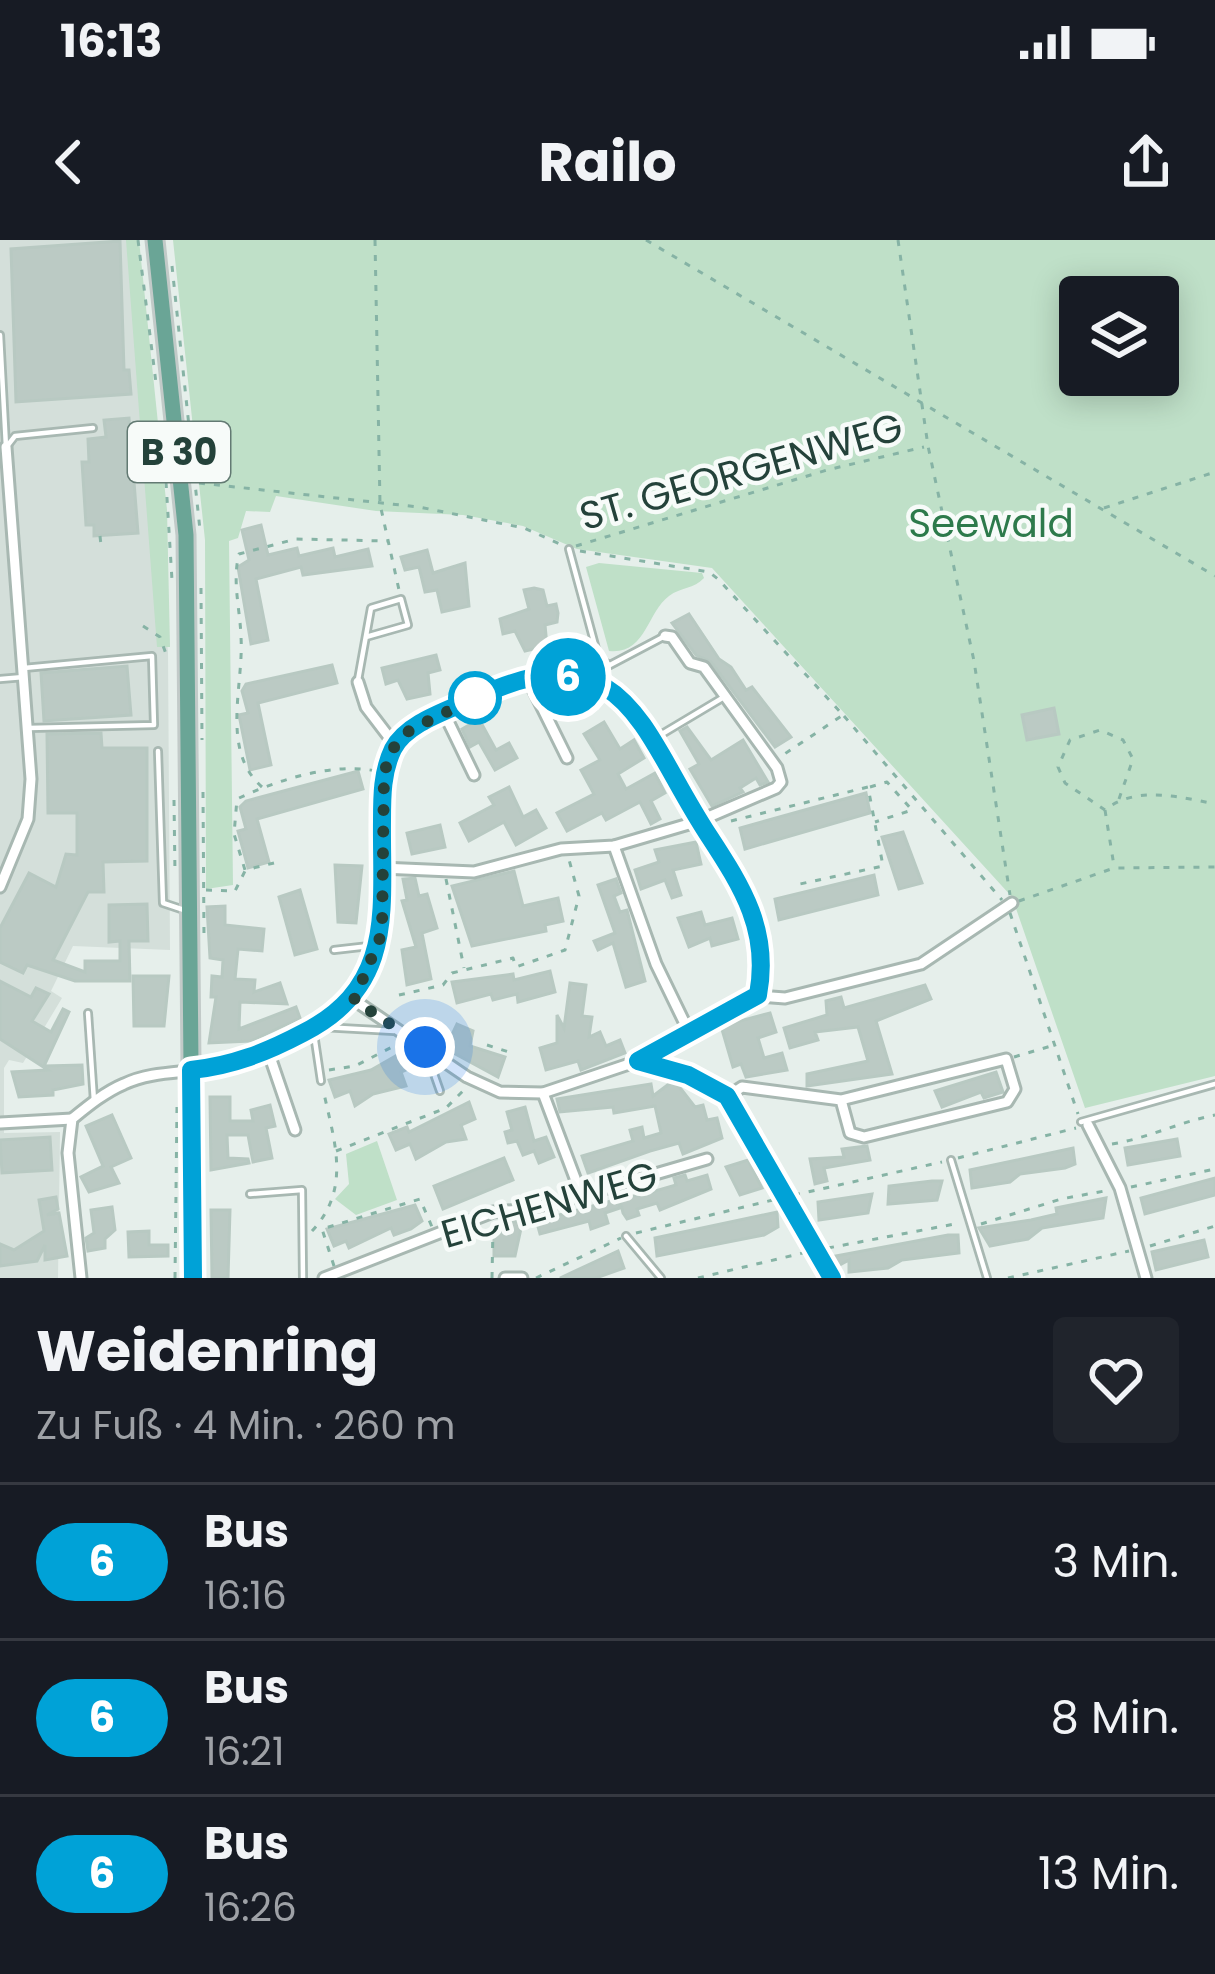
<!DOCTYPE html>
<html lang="de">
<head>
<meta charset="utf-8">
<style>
	body { margin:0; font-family:Poppins,sans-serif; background:#20242c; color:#f1f3f6; height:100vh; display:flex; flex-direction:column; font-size:45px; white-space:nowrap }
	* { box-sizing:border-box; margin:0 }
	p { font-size:39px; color:#9ea1a6 }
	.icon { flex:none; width:66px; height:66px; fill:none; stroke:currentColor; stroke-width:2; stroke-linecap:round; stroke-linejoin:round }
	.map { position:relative; height:1038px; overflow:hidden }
	.side { display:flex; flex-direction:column; background:#171b24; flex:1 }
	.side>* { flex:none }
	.badge { padding:0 24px; border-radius:39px; font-size:42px; line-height:78px }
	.buttons { position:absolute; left:1059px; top:36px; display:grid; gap:24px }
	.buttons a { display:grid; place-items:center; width:120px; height:120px; border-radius:12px; background:#171b24; box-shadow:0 6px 30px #0003; font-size:60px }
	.you { position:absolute; width:60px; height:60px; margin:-30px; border:9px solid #fff; border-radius:50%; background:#1a73e8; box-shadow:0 0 0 18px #1a73e833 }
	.map>.badge { position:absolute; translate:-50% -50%; box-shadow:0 0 0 6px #fff }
	.round { display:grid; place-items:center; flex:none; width:126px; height:126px; border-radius:12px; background:#20242c }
	.head { display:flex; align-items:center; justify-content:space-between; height:204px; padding:0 36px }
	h1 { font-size:57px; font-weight:700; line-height:90px }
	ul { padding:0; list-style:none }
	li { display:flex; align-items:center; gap:36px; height:156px; padding:0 36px; border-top:3px solid #363941 }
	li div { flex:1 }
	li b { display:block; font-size:45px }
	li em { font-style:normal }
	li .badge { min-width:132px; font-weight:700; text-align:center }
	.status { display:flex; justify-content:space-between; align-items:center; height:84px; padding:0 60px; background:#171b24; direction:ltr }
	.status svg { height:33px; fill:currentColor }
	header { display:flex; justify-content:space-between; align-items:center; height:156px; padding:0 36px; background:#171b24; font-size:54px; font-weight:700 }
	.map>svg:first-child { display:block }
	.built { fill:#d4dfda }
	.green { fill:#bfe0c8; fill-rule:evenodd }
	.building { fill:#bbcac4; stroke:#b8c9c2; stroke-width:3 }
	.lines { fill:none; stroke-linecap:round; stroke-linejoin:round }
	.service-casing { stroke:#a8b8b2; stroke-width:10 }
	.minor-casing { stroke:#a8b8b2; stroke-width:15 }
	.primary-casing { stroke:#c2cac8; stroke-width:21 }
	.path { stroke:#86b3a5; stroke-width:3; stroke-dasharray:6 9; stroke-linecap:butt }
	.service { stroke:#fff; stroke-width:4.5 }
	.minor { stroke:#fff; stroke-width:9 }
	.primary { stroke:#6aa596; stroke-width:15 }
	.line-casing { stroke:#fff; stroke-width:27 }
	.line { stroke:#00a2d7; stroke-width:18 }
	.walk { stroke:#24423a; stroke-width:12; stroke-dasharray:0 21.6 }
	.stop-dot { fill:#fff; stroke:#00a2d7; stroke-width:6 }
	.labels { text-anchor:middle; stroke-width:9; stroke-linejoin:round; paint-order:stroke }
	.shield { fill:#f7fbf9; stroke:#637a73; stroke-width:3 }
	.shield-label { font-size:36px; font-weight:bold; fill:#24423a }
	.street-label { font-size:39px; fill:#24423a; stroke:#f7fbf9 }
	.park-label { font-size:39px; fill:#2d7a4b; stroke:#f7fbf9 }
</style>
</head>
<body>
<div class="status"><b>16:13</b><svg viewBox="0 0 49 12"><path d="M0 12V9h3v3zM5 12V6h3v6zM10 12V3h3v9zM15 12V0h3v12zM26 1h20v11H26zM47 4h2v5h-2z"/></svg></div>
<header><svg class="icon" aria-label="back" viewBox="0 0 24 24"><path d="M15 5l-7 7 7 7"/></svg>Railo<svg class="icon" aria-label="share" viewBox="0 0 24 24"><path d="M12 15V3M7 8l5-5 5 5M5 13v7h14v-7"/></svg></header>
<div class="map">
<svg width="1215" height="1038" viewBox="0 0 1215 1038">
	<rect width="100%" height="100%" fill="#e6efeb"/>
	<path class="built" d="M0,0H127L168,412L170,710L73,706L51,751L62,758L23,823L9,820L4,828V893L60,892L58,1038H0Z"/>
	<g class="green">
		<path d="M126,0H139L167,270L170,407H157Z"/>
		<path d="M173,0H1215V836L1085,868L1012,657L712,328L577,309L523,286L463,275L376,271L276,256L270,272L246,271L238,298L229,301L233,645L206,649L205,300ZM1080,57H1158V135H1080Z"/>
		<path d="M599,323L702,333L704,338C694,349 681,347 669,356C647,372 646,415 609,411L586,327Z"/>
		<path d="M377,901L397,960L356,975L335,959L349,944L346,914Z"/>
	</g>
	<g class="building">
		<path d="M120,1L124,130H129L131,154L16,162L11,9Z"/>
		<path d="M129,178L138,293L94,296V285H86L82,222H89L88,199L106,197L104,180Z"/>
		<path d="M261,285L268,315L297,308L299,316L333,308L335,317L368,309L372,326L303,335L301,327L256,339L268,400L251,404L238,327L249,320L242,290Z"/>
		<path d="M427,310L433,333L465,323L469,366L442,372L437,350L425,352L419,327L405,330L401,317Z"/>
		<path d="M534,348L543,350L547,366L556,364L558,373L557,382L545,385L547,406L525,411L515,391L503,394L500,379L529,369L524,350Z"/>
		<path d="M689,374L719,419L731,427L746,450L752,447L791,497L775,507L711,422L696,415L672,383Z"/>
		<path d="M436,415L440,430L428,433L430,454L407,459L398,440L386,444L382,428Z"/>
		<path d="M332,425L337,443L258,463L271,525L250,530L239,475L248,473L242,451L246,444Z"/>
		<path d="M127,426L131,475L44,481L41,433Z"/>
		<path d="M1054,468L1059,494L1027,500L1022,475Z"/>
		<path d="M479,479L496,510L509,503L517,518L495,530L479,502L470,507L462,489Z"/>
		<path d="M604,482L620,509L634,500L644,518L618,534L626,549L655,533L665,553L651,561L660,579L651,584L640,562L606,580L602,573L567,591L557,573L594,554L581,530L600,520L584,494Z"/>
		<path d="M687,487L711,520L743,500L768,542L760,545L756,538L740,548L743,552L712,566L690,529L699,524L680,491Z"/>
		<path d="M101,493L102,508H147V621L103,622L104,652H88L53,720L85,732V721H120V701L109,702V665L147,664L148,701H129L130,741H75L27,725L23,733L0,722V688L29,633L56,647L66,614L77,615V573H48L47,494Z"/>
		<path d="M358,531L363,549L257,579L269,622L248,628L238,591L246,589L240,567L246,561Z"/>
		<path d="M509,547L523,577L536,570L546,588L516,605L504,582L469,601L460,583L494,565L489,557Z"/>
		<path d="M866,553L870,573L745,609L740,588Z"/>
		<path d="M440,585L445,607L412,614L407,593Z"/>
		<path d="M903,592L922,643L899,649L882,597Z"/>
		<path d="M696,602L701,624L673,630L681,655L672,658L665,640L641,649L635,630L659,622L655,610Z"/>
		<path d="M335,625L362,626L356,683L338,682Z"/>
		<path d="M514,631L523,666L558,658L563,681L545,685L546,691L472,706L452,646Z"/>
		<path d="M874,635L878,655L779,680L775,659Z"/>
		<path d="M415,638L419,656L427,654L437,688L422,693L431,739L407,745L402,710L416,707L402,661L407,660L403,639Z"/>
		<path d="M616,639L621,653L614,656L620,672L627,670L645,741L626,747L613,703L598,710L594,701L615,693L598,645Z"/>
		<path d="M300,650L317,709L295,715L279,657Z"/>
		<path d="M225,666V685L264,689L262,711L238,709L235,739L255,740L254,752L280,743L287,764L240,762L239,789L296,767L300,778L251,801L209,803L216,757H211L212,736L222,737L223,720L210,718L207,667Z"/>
		<path d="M701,672L705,685L732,678L738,699L712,706L710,698L689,707L678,678Z"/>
		<path d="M550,731L555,752L518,762L517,754L493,760L491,754L457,763L452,742L513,734L514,740Z"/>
		<path d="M133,736H169L164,786H134Z"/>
		<path d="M0,741L31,757L36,748L49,754L32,781L51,792L63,769L69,772L44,826L82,825L83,844L53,850V855L19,857L12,832L48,830L0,799Z"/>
		<path d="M570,743L586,745L582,776L592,777L589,797L600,792L606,806L620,800L625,813L581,830L578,821L546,830L540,808L557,803V775L564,788Z"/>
		<path d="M925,745L931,759L876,781L892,834L807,846V834L868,821L858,787L815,792L818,800L790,808L784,788L827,775L826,761L841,757L844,768Z"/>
		<path d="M770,773L776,792L758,798L764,818L782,813L787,830L746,837L741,824L733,827L721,786Z"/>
		<path d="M457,784L473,791L470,806L505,817L498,837L452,812L455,806L448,803Z"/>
		<path d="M408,809L415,826L401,832L406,846L373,854L355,866L350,851L335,857L329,840L371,830Z"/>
		<path d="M996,832L1003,852L984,858L981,852L942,867L935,851Z"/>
		<path d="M674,840L695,867L703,865L707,880L717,878L722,898L683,914L679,903L650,911L588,933L582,916L633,901L630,890L642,887L644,898L661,893L655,866L614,873L613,867L560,872L557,859L651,844L653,856Z"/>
		<path d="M210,857H230V881H253L251,870L270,865L275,886L266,888L272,918L253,922L248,895H227L228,918L248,919L249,923L211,930Z"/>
		<path d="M469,862L475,879L461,885L466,899L446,902L416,919L410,904L396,910L389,894L407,887L409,892Z"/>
		<path d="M525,867L534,901L546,897L554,917L539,923L534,911L523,915L517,901L508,903L505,892L512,890L507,872Z"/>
		<path d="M112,875L131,918L111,927L119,943L89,952L81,937L103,926L86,886Z"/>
		<path d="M50,897L52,930L2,933L0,900Z"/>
		<path d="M1177,899L1180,916L1128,925L1125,908Z"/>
		<path d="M867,906L870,920L824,928L827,941L815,944L810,919L844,917L842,909Z"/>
		<path d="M1073,908L1075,924L1065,928L1020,934L1010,942L972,948L970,930Z"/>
		<path d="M504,918L513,940L443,969L434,946Z"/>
		<path d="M748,920L762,948L740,955L726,927Z"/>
		<path d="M685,935L687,941L707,935L711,949L660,970L657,963L637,969L639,975L627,979L623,973L620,960L640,954L638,948L650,945L652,952L676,945L674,938Z"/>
		<path d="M1215,938V955L1145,974L1141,958Z"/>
		<path d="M932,941H942L937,960L888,964L889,946Z"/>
		<path d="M872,954L868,973L819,980L818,962Z"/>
		<path d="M56,957L58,969L47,975L59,973L67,1016L45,1020V1005L37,1021L0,1026V1004L14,1010L44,991L39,960Z"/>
		<path d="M1106,958L1103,978L1042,988L1028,999L990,1006L979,988L1031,980L1057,974L1056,968Z"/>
		<path d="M618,959L620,968L605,973L608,983L591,989L589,981L540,994L537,983L522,984L515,1016H494V984L548,978Z"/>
		<path d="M415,965L422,981L411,989L394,995L391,988L349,1008L346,1001L334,1006L327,989Z"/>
		<path d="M112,967L115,990L105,999V1008L88,1011L86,998L94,993L91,970Z"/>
		<path d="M211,970H230L228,1038H212Z"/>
		<path d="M777,972L778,987L764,995L657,1016L655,998Z"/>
		<path d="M149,991V1005H168V1016L129,1017L128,992Z"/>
		<path d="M948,995H958L959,1013L902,1020L888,1028L849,1032V1020L836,1027L830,1017Z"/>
		<path d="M1204,1000L1208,1017L1156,1030L1152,1012Z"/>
		<path d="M618,1011L624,1028L596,1038H560Z"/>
	</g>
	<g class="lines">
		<g class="service-casing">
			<g id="service">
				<path d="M0,95L6,207"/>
				<path d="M8,205L15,196L93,188"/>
				<path d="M569,309L599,420L597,442"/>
				<path d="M602,421L610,425L665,396"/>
				<path d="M24,428L152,416L154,485L29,488"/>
				<path d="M0,439L24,437"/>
				<path d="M358,440L371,368L401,359L408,385L366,397"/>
				<path d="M652,500L724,457"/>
				<path d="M158,511L163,663L184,670"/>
				<path d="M334,710L378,705"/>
				<path d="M88,773L94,861"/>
				<path d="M322,787L394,791"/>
				<path d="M314,794L321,841"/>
				<path d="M426,811L440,851"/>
				<path d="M1081,882L1215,844"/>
				<path d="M951,920L987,1038"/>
				<path d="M250,954L302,950L303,1038"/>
				<path d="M626,996L661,1038"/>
			</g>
		</g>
		<g class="minor-casing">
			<g id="minor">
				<path d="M527,437L567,518"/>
				<path d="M358,442L366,467L395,505"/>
				<path d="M444,473L474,535"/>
				<path d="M614,606L656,724L689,792"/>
				<path d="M381,628L474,632L561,609L614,606L699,581L776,548L781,542L777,528L704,427L690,423L672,397L665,396"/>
				<path d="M0,647L28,579L31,539L6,207"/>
				<path d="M354,760L467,837L500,852L543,853L638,821L758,756L785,758L921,724L1012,663"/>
				<path d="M268,811L295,890"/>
				<path d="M638,821L688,835L727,857L832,1038"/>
				<path d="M543,853L581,954"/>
				<path d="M727,857L742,847L841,860L1006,819L1015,849L1007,862L864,897L850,893L841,860"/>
				<path d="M0,883L72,879"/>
				<path d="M1088,885L1120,948L1146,1038"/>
				<path d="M81,1038L68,913L72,879C88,866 105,852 124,844C149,832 178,833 204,829C253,822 317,797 352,762C416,697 350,556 400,500C420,478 507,437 538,435C562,433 597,439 617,452C637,464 751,656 758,683C763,707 762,732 758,756"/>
				<path d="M324,1038L493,972L535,969L707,919"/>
				<path d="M505,1038H522"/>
			</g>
		</g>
		<g class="primary-casing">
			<path id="primary" d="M155,0L186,295L193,1038"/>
		</g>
		<g class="path">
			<path d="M138,0L156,143"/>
			<path d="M375,0L380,264L399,350"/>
			<path d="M646,0L1215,336"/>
			<path d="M898,0L928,206L974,421L1010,655"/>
			<path d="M172,26L200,290"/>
			<path d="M166,242L172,340"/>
			<path d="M199,243L419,267L524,288L560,304"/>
			<path d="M1104,268L1215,232"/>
			<path d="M100,296L101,305"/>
			<path d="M576,306L827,230L924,207"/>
			<path d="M580,311L709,332L718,339L843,475L783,515"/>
			<path d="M201,348L202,500"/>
			<path d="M143,386L160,397L166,414"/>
			<path d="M844,476L1002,660"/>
			<path d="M262,547C220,510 244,446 241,397C240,368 232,342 239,314L296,299L388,301"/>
			<path d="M870,547L887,542L912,570L875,582"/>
			<path d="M203,552L204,698"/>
			<path d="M1119,559L1133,519L1123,500L1100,490L1070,500L1058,527L1065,543L1105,570C1136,545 1180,557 1215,564"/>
			<path d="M174,560L175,634"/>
			<path d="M1105,570L1114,626"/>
			<path d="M731,581L868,547L883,626L800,644"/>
			<path d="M274,623L245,630L234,594L237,559C277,540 333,522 376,531"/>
			<path d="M446,639L464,728"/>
			<path d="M206,650L235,651L245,631"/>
			<path d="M1019,661L1114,628L1215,627"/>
			<path d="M1010,673L1078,874"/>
			<path d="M399,755L443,745L452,733L513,718L516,727L565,710L579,656L568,616"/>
			<path d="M487,805L515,814"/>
			<path d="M1014,817L1051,806"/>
			<path d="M329,830L355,826L398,804"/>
			<path d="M1112,904C1149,898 1179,882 1215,875"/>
			<path d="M336,911L446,868L468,846"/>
			<path d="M958,918L1076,888"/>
			<path d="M1131,947L1215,929"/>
			<path d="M794,955L942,922"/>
			<path d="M981,984L1061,959L1110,950"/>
			<path d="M312,991C352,948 334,901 323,849"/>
			<path d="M636,993L773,960"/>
			<path d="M1150,1006L1215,986"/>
			<path d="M828,1008L960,983"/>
			<path d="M334,1026L322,989L420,959L432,987"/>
			<path d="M175,1038L177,866"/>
			<path d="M492,1038L493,986"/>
			<path d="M536,1038L621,998"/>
			<path d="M698,1038L807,1012"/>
			<path d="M1008,1038L1129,1011"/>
		</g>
		<use href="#service" class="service"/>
		<use href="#minor" class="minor"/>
		<use href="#primary" class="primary"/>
	</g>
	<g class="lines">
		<g class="line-casing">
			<path id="line" d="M193,1038L191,830C232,826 267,812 303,793C396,746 381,670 382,581C382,556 382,532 393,509C407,482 450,470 477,457C627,387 642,495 709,596C743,648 770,691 758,755L638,821L688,835L727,856L832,1038"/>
		</g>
		<use href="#line" class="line"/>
		<path class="walk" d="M425,807L354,760L382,693L384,532L395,505L410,490L475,458"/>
	</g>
	<circle class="stop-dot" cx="475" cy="458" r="24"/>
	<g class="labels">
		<rect class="shield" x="128" y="182" width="102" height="60" rx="9"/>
		<g class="shield-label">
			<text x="179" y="225">B 30</text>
		</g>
		<g class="street-label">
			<text transform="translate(741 231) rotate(-16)" y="14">ST. GEORGENWEG</text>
			<text transform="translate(549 964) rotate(-16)" y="14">EICHENWEG</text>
		</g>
		<g class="park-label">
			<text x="991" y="297">Seewald</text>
		</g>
	</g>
</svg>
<div class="buttons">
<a><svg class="icon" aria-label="layers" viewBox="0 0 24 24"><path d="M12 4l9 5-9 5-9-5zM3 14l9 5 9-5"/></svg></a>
</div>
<div class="you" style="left:425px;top:807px"></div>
<b class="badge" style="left:568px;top:437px;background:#00a2d7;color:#fff">6</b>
</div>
<section class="side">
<div class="head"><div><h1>Weidenring</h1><p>Zu Fuß · 4 Min. · 260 m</p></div><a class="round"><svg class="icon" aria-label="heart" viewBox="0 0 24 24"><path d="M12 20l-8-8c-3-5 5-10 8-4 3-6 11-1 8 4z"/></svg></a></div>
<ul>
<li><span class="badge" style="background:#00a2d7;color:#fff">6</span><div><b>Bus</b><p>16:16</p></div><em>3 Min.</em></li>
<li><span class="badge" style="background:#00a2d7;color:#fff">6</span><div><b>Bus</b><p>16:21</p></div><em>8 Min.</em></li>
<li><span class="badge" style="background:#00a2d7;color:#fff">6</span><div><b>Bus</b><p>16:26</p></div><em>13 Min.</em></li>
</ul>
</section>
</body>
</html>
